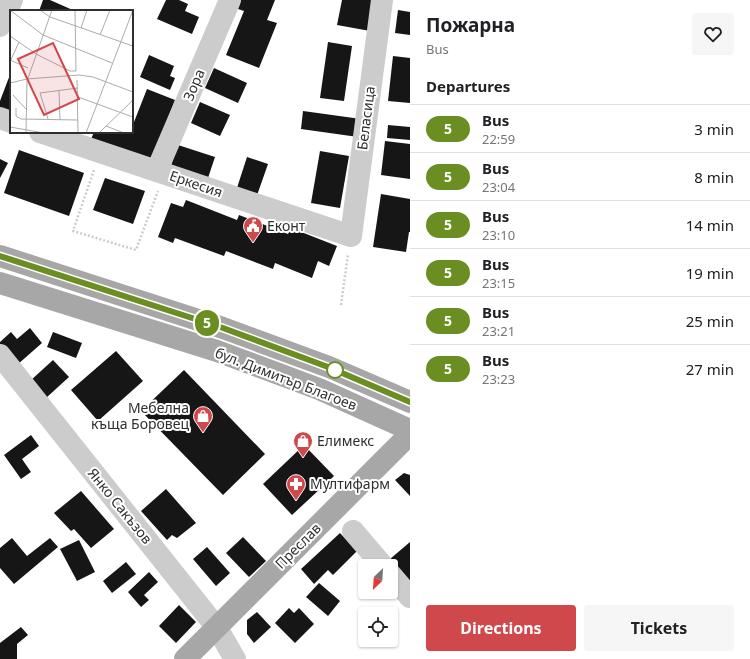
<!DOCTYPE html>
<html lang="en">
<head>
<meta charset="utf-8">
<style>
	body { margin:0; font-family:"Noto Sans",sans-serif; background:#f6f6f6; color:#202124; height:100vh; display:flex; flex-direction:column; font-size:15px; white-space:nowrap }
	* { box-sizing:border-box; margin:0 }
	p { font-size:13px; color:#757577 }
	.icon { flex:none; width:22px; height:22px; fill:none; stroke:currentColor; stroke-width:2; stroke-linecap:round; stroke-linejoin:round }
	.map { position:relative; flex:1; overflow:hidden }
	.details { display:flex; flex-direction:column; background:#fff; width:340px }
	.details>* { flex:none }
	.badge { padding:0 8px; border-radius:13px; font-size:14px; line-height:26px }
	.needle { width:26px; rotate:205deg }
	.tools { position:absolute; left:358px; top:559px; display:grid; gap:8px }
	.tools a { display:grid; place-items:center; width:40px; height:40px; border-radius:4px; background:#fff; box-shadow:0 1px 3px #0004; font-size:20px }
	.map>.badge { position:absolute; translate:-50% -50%; box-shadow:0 0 0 2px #fff }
	h2 { padding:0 16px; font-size:15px; line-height:36px }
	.round { display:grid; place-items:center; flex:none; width:42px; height:42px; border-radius:4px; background:#f6f6f6 }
	.head { display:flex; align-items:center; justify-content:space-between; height:68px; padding:0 16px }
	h1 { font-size:19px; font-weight:700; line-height:30px }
	.primary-button { display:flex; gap:8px; margin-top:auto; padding:8px 16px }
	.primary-button a { flex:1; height:46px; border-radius:4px; background:#cf484b; color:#fff; font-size:16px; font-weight:700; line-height:46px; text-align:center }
	.primary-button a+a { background:#f6f6f6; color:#202124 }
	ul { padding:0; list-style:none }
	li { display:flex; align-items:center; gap:12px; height:48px; padding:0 16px; border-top:1px solid #e0e0e0 }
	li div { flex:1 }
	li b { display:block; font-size:15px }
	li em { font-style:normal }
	li .badge { min-width:44px; font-weight:700; text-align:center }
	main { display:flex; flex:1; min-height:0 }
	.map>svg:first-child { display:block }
	.building { fill:#161616 }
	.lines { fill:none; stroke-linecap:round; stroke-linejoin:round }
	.path { stroke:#ccc; stroke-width:2.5; stroke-dasharray:2 2; stroke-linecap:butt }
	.minor { stroke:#ccc; stroke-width:22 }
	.major { stroke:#a7a7a7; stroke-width:22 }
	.line-casing { stroke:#fff; stroke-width:9 }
	.line { stroke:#6b8e23; stroke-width:6 }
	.stop-dot { fill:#fff; stroke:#6b8e23; stroke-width:2 }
	.labels { text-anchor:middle; stroke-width:4; stroke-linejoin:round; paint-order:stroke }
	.street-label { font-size:14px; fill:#2f2f2f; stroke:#fff }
	.poi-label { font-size:14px; fill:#2f2f2f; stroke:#fff; text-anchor:start }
	.inset-road { fill:none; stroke:#acacac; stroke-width:1 }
	.view { fill:#cf484b; fill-opacity:0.15; stroke:#cf484b; stroke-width:2 }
	.inset-edge { fill:none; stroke:#2f2f2f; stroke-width:2 }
</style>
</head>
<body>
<main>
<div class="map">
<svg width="410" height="659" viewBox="0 0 410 659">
	<rect width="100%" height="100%" fill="#fff"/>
	<g class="building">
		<path d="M43,0H50L75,11H39Z"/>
		<path d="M166,0H179L188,4L185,11L199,17L192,34L157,19Z"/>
		<path d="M241,0H275L267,20L277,23L259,68L226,55L244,11L238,9Z"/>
		<path d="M342,0H374L370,31L337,25Z"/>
		<path d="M398,10L410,12V35L395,33Z"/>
		<path d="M328,42L352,46L344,101L320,98Z"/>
		<path d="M149,55L174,66L170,76L175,78L170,90L140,77Z"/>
		<path d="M393,56L410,58V103L388,101Z"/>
		<path d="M214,68L247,83L238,103L205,88Z"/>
		<path d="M11,72V115L0,111V101Z"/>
		<path d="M147,89L175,100L149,166L89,144L94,132H132V122H134Z"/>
		<path d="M200,102L230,115L220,136L191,123Z"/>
		<path d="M303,111L361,119L358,137L301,129Z"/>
		<path d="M388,125L410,127V140L387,138Z"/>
		<path d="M385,141L410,144V179L381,175Z"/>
		<path d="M178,145L215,157L206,184L169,171Z"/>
		<path d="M19,150L84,173L69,216L4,193Z"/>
		<path d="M320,151L349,156L340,208L311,203Z"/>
		<path d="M247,157L268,164L255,201L235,194Z"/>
		<path d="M0,159L8,163L0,178Z"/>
		<path d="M105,178L145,191L133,224L93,210Z"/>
		<path d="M381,194L410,199V232H409L406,252L373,247Z"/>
		<path d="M186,200L237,220L239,215L288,234L291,228L337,246L329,266L318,261L312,278L275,263L273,269L226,251L224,256L175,238L173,243L158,237L171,203L183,207Z"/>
		<path d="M30,328L42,343L17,365L0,345V342L11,332L17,339Z"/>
		<path d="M53,332L82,343L76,358L47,347Z"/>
		<path d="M116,351L143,381L98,421L71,390Z"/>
		<path d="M53,360L69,377L46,398L30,381Z"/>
		<path d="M184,370L265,454L223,495L141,411Z"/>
		<path d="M31,435L39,446L22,459L31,472L21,479L4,455Z"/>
		<path d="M304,445L334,476L292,515L263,484Z"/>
		<path d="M404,473L410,475V496L395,480Z"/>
		<path d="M166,489L196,523L177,538L172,535L167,540L141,511Z"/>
		<path d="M81,491L114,529L91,548L74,529L71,531L54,513Z"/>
		<path d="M340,533L357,551L333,575L328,570L314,584L301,569Z"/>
		<path d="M243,537L266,561L249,577L226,553Z"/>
		<path d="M12,538L27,556L50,538L58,547L14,584L0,568V548Z"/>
		<path d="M79,540L95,572L77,581L60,549Z"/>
		<path d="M410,542V582L390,559Z"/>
		<path d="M207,547L230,573L216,586L193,559Z"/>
		<path d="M126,562L136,574L112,593L103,581Z"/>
		<path d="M149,572L158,582L144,595L149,600L141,607L128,592Z"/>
		<path d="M319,583L340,601L328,616L306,597Z"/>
		<path d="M179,605L196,622L176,643L159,626Z"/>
		<path d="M289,608L294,613L299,608L314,624L295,643L275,623Z"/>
		<path d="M257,612L271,627L254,643L247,634V620Z"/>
		<path d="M21,627L28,635L17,644V659H0V643Z"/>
	</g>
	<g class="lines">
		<g class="path">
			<path d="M94,170L73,231L136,250L158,191"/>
			<path d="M341,305L348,254"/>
		</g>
		<g class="minor">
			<path d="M0,26L12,0"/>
			<path d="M0,118L11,122"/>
			<path d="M40,132L351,236L382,0"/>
			<path d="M157,170L230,0"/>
			<path d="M0,355L217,628L235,659"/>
			<path d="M353,531L383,566"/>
			<path d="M391,575L410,597"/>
		</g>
		<g class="major">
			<path d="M0,256L223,328L329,367L410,402"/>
			<path d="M0,283L217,351L319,389L410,430"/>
			<path d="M185,659L410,434"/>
		</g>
	</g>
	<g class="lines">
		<g class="line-casing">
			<path id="line" d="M0,256L223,328L328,367L410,402"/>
		</g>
		<use href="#line" class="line"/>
	</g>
	<defs>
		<g id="civic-pin" transform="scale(1)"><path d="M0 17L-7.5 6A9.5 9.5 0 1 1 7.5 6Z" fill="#cf484b" stroke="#fff"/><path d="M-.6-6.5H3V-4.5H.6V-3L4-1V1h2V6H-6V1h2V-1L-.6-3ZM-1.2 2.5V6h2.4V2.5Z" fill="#fff"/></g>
		<g id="shop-pin" transform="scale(1)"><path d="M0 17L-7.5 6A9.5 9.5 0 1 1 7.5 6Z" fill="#cf484b" stroke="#fff"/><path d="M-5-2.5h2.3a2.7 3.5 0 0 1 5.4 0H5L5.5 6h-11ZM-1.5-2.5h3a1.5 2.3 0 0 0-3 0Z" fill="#fff"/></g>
		<g id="pharmacy-pin" transform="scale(1)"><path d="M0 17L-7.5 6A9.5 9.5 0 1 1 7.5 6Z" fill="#cf484b" stroke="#fff"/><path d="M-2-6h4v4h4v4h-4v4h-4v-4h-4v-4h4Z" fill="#fff"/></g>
	</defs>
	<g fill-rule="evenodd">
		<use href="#civic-pin" x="253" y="226"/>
		<use href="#shop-pin" x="203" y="416"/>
		<use href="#shop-pin" x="303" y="441"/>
		<use href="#pharmacy-pin" x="296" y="484"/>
	</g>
	<circle class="stop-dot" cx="335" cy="370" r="8"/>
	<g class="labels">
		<g class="street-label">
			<text transform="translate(194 85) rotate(-67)" y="5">Зора</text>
			<text transform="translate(366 118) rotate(-83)" y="5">Беласица</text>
			<text transform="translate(196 184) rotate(19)" y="5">Еркесия</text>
			<text transform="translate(286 379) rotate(21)" y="5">бул. Димитър Благоев</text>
			<text transform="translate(120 506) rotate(51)" y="5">Янко Сакъзов</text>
			<text transform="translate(298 546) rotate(-45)" y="5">Преслав</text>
		</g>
		<g class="poi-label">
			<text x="267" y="231">Еконт</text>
			<text x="189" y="413" text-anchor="end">Мебелна<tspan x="189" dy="16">къща Боровец</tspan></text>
			<text x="317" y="446">Елимекс</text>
			<text x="310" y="489">Мултифарм</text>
		</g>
	</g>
	<g transform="translate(10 10)">
		<rect width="123" height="123" fill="#fff"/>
		<path class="inset-road" d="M0,0L33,25L102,53M30,0L40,7L123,36M71,18L77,0M90,25L100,0M0,26L26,44L60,61H66L65,0M0,50L18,58M0,52L9,32M67,70L68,123M17,71L42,0M0,73L17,69L69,65L83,67L123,82M49,81L50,110M3,85L16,99M68,87L123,107M6,98V106L11,109L68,110M38,109L30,83L68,78M96,116L114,123M0,117L34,123M16,123L17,71M76,123L123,0M89,123L123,90"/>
		<path class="view" d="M43,33L69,89L34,105L8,49Z"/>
		<rect width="123" height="123" class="inset-edge"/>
	</g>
</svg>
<div class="tools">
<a><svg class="needle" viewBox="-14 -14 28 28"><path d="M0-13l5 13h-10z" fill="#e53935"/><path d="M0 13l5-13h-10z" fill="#757577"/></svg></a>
<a><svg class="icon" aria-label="locate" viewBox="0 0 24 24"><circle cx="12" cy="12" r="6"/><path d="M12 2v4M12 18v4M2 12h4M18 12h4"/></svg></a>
</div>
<b class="badge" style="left:207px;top:323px;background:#6b8e23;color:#fff">5</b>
</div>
<section class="details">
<div class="head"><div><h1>Пожарна</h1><p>Bus</p></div><a class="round"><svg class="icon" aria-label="heart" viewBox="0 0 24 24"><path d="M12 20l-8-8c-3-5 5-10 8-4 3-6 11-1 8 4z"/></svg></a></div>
<h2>Departures</h2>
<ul>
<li><span class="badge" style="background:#6b8e23;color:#fff">5</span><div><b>Bus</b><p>22:59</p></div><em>3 min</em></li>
<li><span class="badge" style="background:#6b8e23;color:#fff">5</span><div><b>Bus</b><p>23:04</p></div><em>8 min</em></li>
<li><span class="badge" style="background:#6b8e23;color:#fff">5</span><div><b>Bus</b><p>23:10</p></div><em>14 min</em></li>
<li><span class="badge" style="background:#6b8e23;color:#fff">5</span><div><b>Bus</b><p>23:15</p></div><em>19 min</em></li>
<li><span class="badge" style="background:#6b8e23;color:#fff">5</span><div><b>Bus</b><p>23:21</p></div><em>25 min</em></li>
<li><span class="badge" style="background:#6b8e23;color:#fff">5</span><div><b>Bus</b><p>23:23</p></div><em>27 min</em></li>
</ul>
<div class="primary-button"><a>Directions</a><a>Tickets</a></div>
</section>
</main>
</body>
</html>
